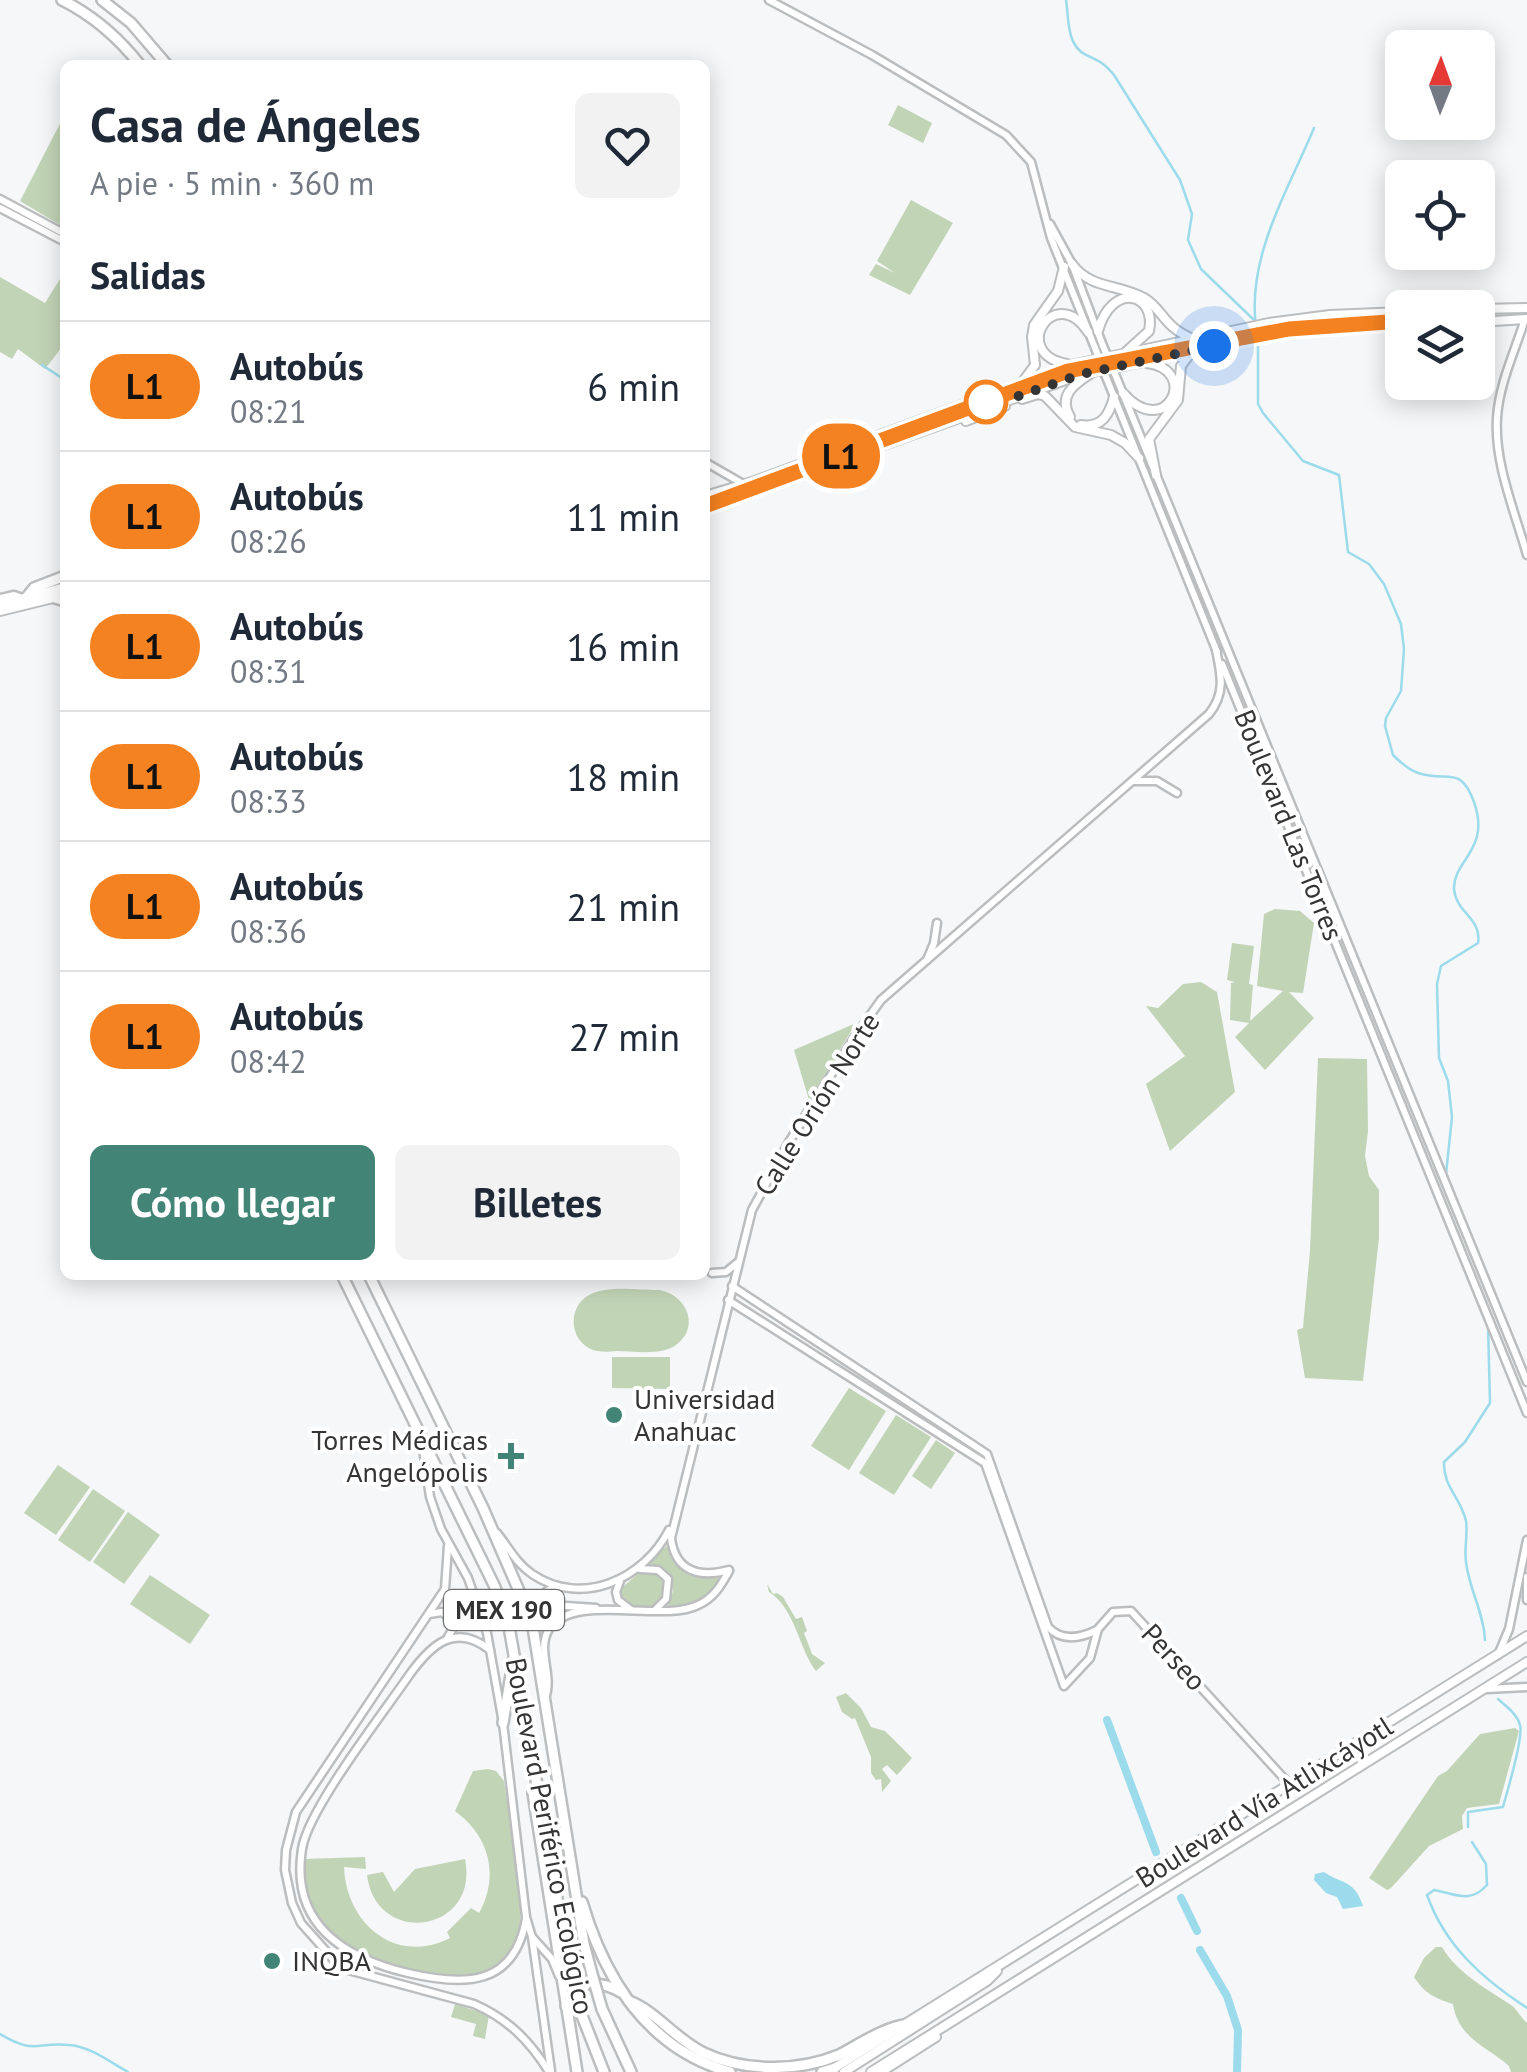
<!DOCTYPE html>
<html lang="es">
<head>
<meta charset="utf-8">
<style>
	body { margin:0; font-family:"PT Sans",sans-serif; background:#f2f2f3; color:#1f2937; height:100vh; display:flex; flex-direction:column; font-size:38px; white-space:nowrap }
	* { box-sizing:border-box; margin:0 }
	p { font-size:32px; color:#747a83 }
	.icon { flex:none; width:55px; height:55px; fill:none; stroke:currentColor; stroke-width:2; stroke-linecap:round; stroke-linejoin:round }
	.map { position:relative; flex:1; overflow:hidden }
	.details { position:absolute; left:60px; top:60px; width:650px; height:1220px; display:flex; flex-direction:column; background:#fff; border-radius:15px; box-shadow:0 5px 25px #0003 }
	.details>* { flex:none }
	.badge { padding:0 20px; border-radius:32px; font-size:35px; line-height:65px }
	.needle { width:65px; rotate:1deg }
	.buttons { position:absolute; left:1385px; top:30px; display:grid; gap:20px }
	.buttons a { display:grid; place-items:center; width:110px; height:110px; border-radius:15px; background:#fff; box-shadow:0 5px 25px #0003; font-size:50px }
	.you { position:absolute; width:50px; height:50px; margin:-25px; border:8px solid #fff; border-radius:50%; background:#1a73e8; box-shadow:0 0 0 15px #1a73e833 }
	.map>.badge { position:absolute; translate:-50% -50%; box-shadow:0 0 0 5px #fff }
	h2 { padding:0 30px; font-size:38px; line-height:90px }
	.round { display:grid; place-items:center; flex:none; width:105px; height:105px; border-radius:15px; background:#f2f2f3 }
	.overview { display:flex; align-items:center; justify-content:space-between; height:170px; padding:0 30px }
	h1 { font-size:48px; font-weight:700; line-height:75px }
	.button { display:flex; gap:20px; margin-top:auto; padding:20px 30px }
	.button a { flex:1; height:115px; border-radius:15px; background:#428577; color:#fff; font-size:40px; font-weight:700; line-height:115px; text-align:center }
	.button a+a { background:#f2f2f3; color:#1f2937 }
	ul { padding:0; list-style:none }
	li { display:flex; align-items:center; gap:30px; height:130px; padding:0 30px; border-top:2px solid #e0e1e3 }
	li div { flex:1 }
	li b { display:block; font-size:38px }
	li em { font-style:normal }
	li .badge { min-width:110px; font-weight:700; text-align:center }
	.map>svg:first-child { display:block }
	.green { fill:#c2d4b6 }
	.water { fill:#9bdbeb }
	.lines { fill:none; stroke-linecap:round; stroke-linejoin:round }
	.stream { stroke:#9bdbeb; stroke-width:2.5 }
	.river { stroke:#9bdbeb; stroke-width:8 }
	.secondary-casing { stroke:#bbbdbe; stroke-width:11 }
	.primary-casing { stroke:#bbbdbe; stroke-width:12 }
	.highway-casing { stroke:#bbbdbe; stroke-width:14 }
	.secondary { stroke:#fff; stroke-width:6 }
	.primary { stroke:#fff; stroke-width:8 }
	.highway { stroke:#fff; stroke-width:9 }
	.secondary-bridge-casing { stroke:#bbbdbe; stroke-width:11; stroke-linecap:butt }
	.highway-bridge-casing { stroke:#bbbdbe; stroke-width:14; stroke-linecap:butt }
	.secondary-bridge { stroke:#fff; stroke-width:6 }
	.highway-bridge { stroke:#fff; stroke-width:9 }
	.line-casing { stroke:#fff; stroke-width:22 }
	.line { stroke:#f58220; stroke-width:15 }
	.walk { stroke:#343435; stroke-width:10; stroke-dasharray:0 18 }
	.stop-dot { fill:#fff; stroke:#f58220; stroke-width:5 }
	.poi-dot { fill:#428577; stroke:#fff; stroke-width:4 }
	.labels { text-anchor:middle; stroke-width:8; stroke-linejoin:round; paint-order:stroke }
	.shield { fill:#fff; stroke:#717172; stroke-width:2.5 }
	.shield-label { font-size:25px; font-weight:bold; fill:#343435 }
	.street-label { font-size:28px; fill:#343435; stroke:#fff }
	.poi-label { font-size:28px; fill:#343435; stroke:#fff; text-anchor:start }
</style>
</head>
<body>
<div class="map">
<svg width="1527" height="2072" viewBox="0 0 1527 2072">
	<rect width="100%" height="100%" fill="#f5f7f8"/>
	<g class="green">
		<path d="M898,105L932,123L923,143L888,125Z"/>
		<path d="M65,114V228L20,201Z"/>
		<path d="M911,200L953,223L910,295L869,275L876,264L895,273L877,261Z"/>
		<path d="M65,271V343L45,369L18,349L12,359L0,352V277L45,303Z"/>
		<path d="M1275,909L1300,911L1314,923L1303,993L1289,992L1314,1018L1265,1070L1235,1037L1249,1023L1230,1020L1231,983L1235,982L1227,980L1232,943L1254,946L1249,984L1253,985L1250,1021L1283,991L1257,986L1264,914Z"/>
		<path d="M1201,982L1217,992L1235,1092L1170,1151L1146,1084L1185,1056L1146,1006L1158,1008L1183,984Z"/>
		<path d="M856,1023L809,1100L794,1050Z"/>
		<path d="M1318,1058L1367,1059L1368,1131L1365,1156L1369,1176L1379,1190V1238L1363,1381L1305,1378L1297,1330L1303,1328L1310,1251Z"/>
		<path d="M658,1290C685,1293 702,1326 676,1345C661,1356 633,1351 616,1351C608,1352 600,1352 593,1350C569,1341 567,1307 589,1295C607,1285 638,1290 658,1290Z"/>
		<path d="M612,1357H670V1389L612,1388Z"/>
		<path d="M849,1388L886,1411L849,1470L811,1446Z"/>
		<path d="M896,1415L931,1437L894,1495L859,1473Z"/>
		<path d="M936,1440L955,1453L931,1489L912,1476Z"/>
		<path d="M58,1465L90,1487L56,1535L24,1513Z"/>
		<path d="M93,1489L125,1511L90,1562L58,1540Z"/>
		<path d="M128,1512L160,1535L124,1584L93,1562Z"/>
		<path d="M668,1545C683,1573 688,1573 718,1578L719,1581C705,1602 693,1606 668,1606L673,1591L670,1576L648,1562Z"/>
		<path d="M651,1570L666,1581L664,1599L653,1607L631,1608L623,1602L619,1590L639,1573Z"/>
		<path d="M150,1575L210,1615L190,1644L130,1604Z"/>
		<path d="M767,1584L773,1594L777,1593L783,1597L796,1619L802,1617L807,1631L804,1633L812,1654L825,1663L816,1671C799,1649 795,1608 769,1592Z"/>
		<path d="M846,1693L861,1708L871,1727L885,1731L912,1758L897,1775L887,1765L882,1769L891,1781L882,1792L881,1779L876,1780L871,1773V1757L855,1718L852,1719L842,1712L836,1697Z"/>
		<path d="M1515,1728L1519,1731L1499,1804L1467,1808L1462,1816L1463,1829L1429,1846L1391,1888L1387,1890L1369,1878L1438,1776L1447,1771L1480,1734Z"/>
		<path d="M488,1769L496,1771L504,1781C509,1820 527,1898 518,1934C498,2009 373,1974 333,1936C312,1917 303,1887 304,1859L365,1857L366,1869L344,1867C346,1923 395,1966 450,1938L447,1932L471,1908L479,1913C500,1875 489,1836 455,1811L473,1771Z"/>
		<path d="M465,1859C480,1933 376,1948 367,1875L383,1872L394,1892L415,1869Z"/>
		<path d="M1436,1947H1442C1457,1973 1487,1989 1511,2005C1517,2009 1521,2018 1527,2023V2072H1511L1509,2066C1486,2046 1458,2038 1453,2004C1435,1998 1425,1994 1414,1977L1424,1958Z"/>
		<path d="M455,2004L489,2015L485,2039L473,2036L476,2024L451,2017Z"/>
	</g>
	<path class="water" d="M1324,1872C1343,1885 1354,1879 1363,1906L1343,1909L1337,1897L1326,1893L1314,1880L1315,1874Z"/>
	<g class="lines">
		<g class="stream">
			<path d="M1066,0C1069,18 1066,45 1086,55C1099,61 1104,63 1114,75L1180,180L1192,214L1188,240L1201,269L1253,319"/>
			<path d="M1257,335C1244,261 1286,195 1314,128"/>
			<path d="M1258,343V404L1263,413L1303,461L1339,475L1348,552L1369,564L1384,584L1401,624L1404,649L1401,691L1386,718L1385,726L1393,755C1400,762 1409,770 1418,773C1448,783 1460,764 1474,802C1491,850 1453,860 1454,889C1456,913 1482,918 1478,943L1441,966L1437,984L1439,1058L1448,1081L1452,1117L1446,1174"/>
			<path d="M42,365L65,380"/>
			<path d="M1485,1640C1484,1613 1469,1589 1466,1562C1464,1548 1468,1534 1466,1521C1461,1498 1443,1487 1444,1462L1465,1442L1490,1403L1488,1323"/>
			<path d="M1468,1827V1812L1503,1807C1507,1792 1524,1737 1520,1725C1517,1714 1507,1707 1498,1699"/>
			<path d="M1472,1842L1486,1864L1487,1885C1470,1904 1456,1894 1434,1890L1427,1895C1445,1946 1483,1979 1527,2008"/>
			<path d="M0,2034C36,2055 34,2042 69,2045C89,2046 110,2062 128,2072"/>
		</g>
		<g class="river">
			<path d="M1107,1720L1156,1852"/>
			<path d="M1181,1898L1197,1931"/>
			<path d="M1200,1950L1227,1996L1238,2030L1237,2072"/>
		</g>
		<g class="secondary-casing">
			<g id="secondary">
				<path d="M769,0L872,55L1006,135L1031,162L1051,238L1095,348"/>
				<path d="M0,199L65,234"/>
				<path d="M0,208L65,242"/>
				<path d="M1050,224L1072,264L1103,346"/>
				<path d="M1525,319C1515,351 1499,384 1497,418C1494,463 1515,512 1527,555"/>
				<path d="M1115,374L1527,1382"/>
				<path d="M1106,377L1217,652"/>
				<path d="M705,462L745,485"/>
				<path d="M0,598L14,595L23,598"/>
				<path d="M1222,664L1527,1413"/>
				<path d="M1135,781H1157L1177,793"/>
				<path d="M927,960L934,943L937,923"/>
				<path d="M712,1273L726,1272L737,1263"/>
				<path d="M732,1286L987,1454L1048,1627C1062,1642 1081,1638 1097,1630"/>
				<path d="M728,1300L985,1463L1064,1686L1090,1658L1098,1629L1113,1612L1131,1611L1290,1785"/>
				<path d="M422,1442L430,1497L441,1529L468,1578L487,1633L503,1723L526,1917L532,1937L551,2071"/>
				<path d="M497,1533C509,1548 516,1563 532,1574C582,1608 644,1579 669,1530"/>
				<path d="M448,1546L445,1589L296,1812L286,1850L285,1870L292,1903L301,1923L341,1968L474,2004C508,2019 530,2041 549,2072"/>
				<path d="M640,1569L658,1570L668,1579L666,1599L656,1609"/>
				<path d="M729,1570C700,1578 675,1572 671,1538L752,1210L789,1142L854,1038L881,1000L1209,714C1226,693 1221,674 1216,650"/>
				<path d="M1527,1577V1600"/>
				<path d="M620,1581L616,1592L618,1600L631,1610"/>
				<path d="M557,1586L547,1591L551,1605L596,1608"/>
				<path d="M429,1614L442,1612L450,1618L452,1630L447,1639"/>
				<path d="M490,1650C455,1622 431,1645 410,1674C384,1712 308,1809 302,1849C290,1925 345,1958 408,1973C464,1986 514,1987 526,1919"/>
				<path d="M1498,1655L1509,1629L1527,1540"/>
				<path d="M1487,1689L1527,1687"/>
				<path d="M545,1698C554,1676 536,1650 549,1629C573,1592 662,1623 698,1605C714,1598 721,1585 729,1571"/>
				<path d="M533,1938L552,1959L559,1976"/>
			</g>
		</g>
		<g class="primary-casing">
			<g id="primary">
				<path d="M1072,264C1090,289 1119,284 1144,298C1164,310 1162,326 1193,339"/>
				<path d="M1478,309L1527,308"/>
				<path d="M1478,322L1527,319"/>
				<path d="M1098,331C1112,281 1157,293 1149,331L1127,351"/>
				<path d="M1067,364C1008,353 1055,281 1088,332"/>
				<path d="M1024,380L1035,365L1032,337L1034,325L1058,291L1064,267"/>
				<path d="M1123,393C1166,442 1201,370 1147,363"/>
				<path d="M1022,399L1038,394L1045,396L1075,427L1111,435L1125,443L1139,458"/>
				<path d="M1070,417C1058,396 1073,385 1090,374"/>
				<path d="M966,421L1005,406"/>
				<path d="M1081,425C1102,428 1109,415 1114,397"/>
				<path d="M1156,475L1149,439L1178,400L1181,366L1192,351"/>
				<path d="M705,496L755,481L1071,365L1269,323L1330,315L1402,312"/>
				<path d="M705,509L1082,374L1293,332L1402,325"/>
				<path d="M0,605L65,587"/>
				<path d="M0,611L65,595"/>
				<path d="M833,2069L1527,1636"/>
				<path d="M844,2072L987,1981L997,1971"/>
				<path d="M871,2072L1527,1662"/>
				<path d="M881,2072L936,2037"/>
			</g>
		</g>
		<g class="highway-casing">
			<g id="highway">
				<path d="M62,0C94,16 118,37 140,65"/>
				<path d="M102,0L131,23L167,65"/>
				<path d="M52,597L65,601"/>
				<path d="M26,598L34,588L65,576"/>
				<path d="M342,1275L494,1585L508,1621L571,1977"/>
				<path d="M369,1275L483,1508L532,1621L584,1944L592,1974"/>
				<path d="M503,1723L514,1657"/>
				<path d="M533,1793L577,2072"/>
				<path d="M582,1902C605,1980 648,2049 730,2072"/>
				<path d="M629,2001C656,2011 676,2040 704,2053C745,2072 798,2072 839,2055C862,2043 882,2028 909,2024"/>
				<path d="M566,2006C572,1978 601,1981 621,1992"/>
				<path d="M579,2008L604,2072"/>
				<path d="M602,2009L631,2072"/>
				<path d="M822,2072L835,2068"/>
			</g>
		</g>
		<use href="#secondary" class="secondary"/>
		<use href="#primary" class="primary"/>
		<use href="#highway" class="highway"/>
		<g class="secondary-bridge-casing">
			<g id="secondary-bridge">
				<path d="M1103,346L1115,374"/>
				<path d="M1095,348L1106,377"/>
			</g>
		</g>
		<g class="highway-bridge-casing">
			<g id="highway-bridge">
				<path d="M592,1974L602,2009"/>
				<path d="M571,1977L579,2008"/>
			</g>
		</g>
		<use href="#secondary-bridge" class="secondary-bridge"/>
		<use href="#highway-bridge" class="highway-bridge"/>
	</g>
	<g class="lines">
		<g class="line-casing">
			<path id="line" d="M705,506L1068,371L1289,329L1402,321"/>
		</g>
		<use href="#line" class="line"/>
		<path class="walk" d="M986,402L990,406L1082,374L1214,346"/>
	</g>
	<circle class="stop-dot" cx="986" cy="402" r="20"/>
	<g class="poi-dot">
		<circle cx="614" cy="1415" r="10"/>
		<path d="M506 1441h10v10h10v10h-10v10h-10v-10h-10v-10h10z"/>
		<circle cx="272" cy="1961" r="10"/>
	</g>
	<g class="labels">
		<rect class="shield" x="444" y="1590" width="120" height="40" rx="8"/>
		<g class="shield-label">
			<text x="504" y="1619">MEX 190</text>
		</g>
		<g class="street-label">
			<text transform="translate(1289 825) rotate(68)" y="10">Boulevard Las Torres</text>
			<text transform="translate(817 1104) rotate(-58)" y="10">Calle Orión Norte</text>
			<text transform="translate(1174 1657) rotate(47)" y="10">Perseo</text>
			<text transform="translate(1264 1802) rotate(-32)" y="10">Boulevard Vía Atlixcáyotl</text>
			<text transform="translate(550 1836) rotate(79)" y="10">Boulevard Periférico Ecológico</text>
		</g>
		<g class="poi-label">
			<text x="634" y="1409">Universidad<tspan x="634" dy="32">Anahuac</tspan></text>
			<text x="488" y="1450" text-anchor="end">Torres Médicas<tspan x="488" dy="32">Angelópolis</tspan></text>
			<text x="292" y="1971">INQBA</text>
		</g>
	</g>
</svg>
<div class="buttons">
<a><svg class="needle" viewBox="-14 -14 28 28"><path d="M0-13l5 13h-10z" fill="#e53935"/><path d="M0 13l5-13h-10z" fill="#747a83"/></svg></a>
<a><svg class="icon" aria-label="locate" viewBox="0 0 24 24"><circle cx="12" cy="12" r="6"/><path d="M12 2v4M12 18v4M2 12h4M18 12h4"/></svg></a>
<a><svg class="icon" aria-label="layers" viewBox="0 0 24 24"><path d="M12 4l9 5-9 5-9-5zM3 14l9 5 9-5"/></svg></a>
</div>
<div class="you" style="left:1214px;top:346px"></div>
<b class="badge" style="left:841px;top:456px;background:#f58220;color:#111">L1</b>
<section class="details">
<div class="overview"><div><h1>Casa de Ángeles</h1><p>A pie · 5 min · 360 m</p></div><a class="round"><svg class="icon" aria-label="heart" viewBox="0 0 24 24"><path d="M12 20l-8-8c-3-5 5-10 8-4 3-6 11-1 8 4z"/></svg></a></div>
<h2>Salidas</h2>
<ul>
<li><span class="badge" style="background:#f58220;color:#111">L1</span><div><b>Autobús</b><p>08:21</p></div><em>6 min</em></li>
<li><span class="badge" style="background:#f58220;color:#111">L1</span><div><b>Autobús</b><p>08:26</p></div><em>11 min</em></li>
<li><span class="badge" style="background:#f58220;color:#111">L1</span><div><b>Autobús</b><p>08:31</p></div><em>16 min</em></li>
<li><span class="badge" style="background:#f58220;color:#111">L1</span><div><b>Autobús</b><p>08:33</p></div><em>18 min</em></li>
<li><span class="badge" style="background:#f58220;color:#111">L1</span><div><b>Autobús</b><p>08:36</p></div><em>21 min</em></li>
<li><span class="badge" style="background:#f58220;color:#111">L1</span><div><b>Autobús</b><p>08:42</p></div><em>27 min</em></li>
</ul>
<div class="button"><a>Cómo llegar</a><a>Billetes</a></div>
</section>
</div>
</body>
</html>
